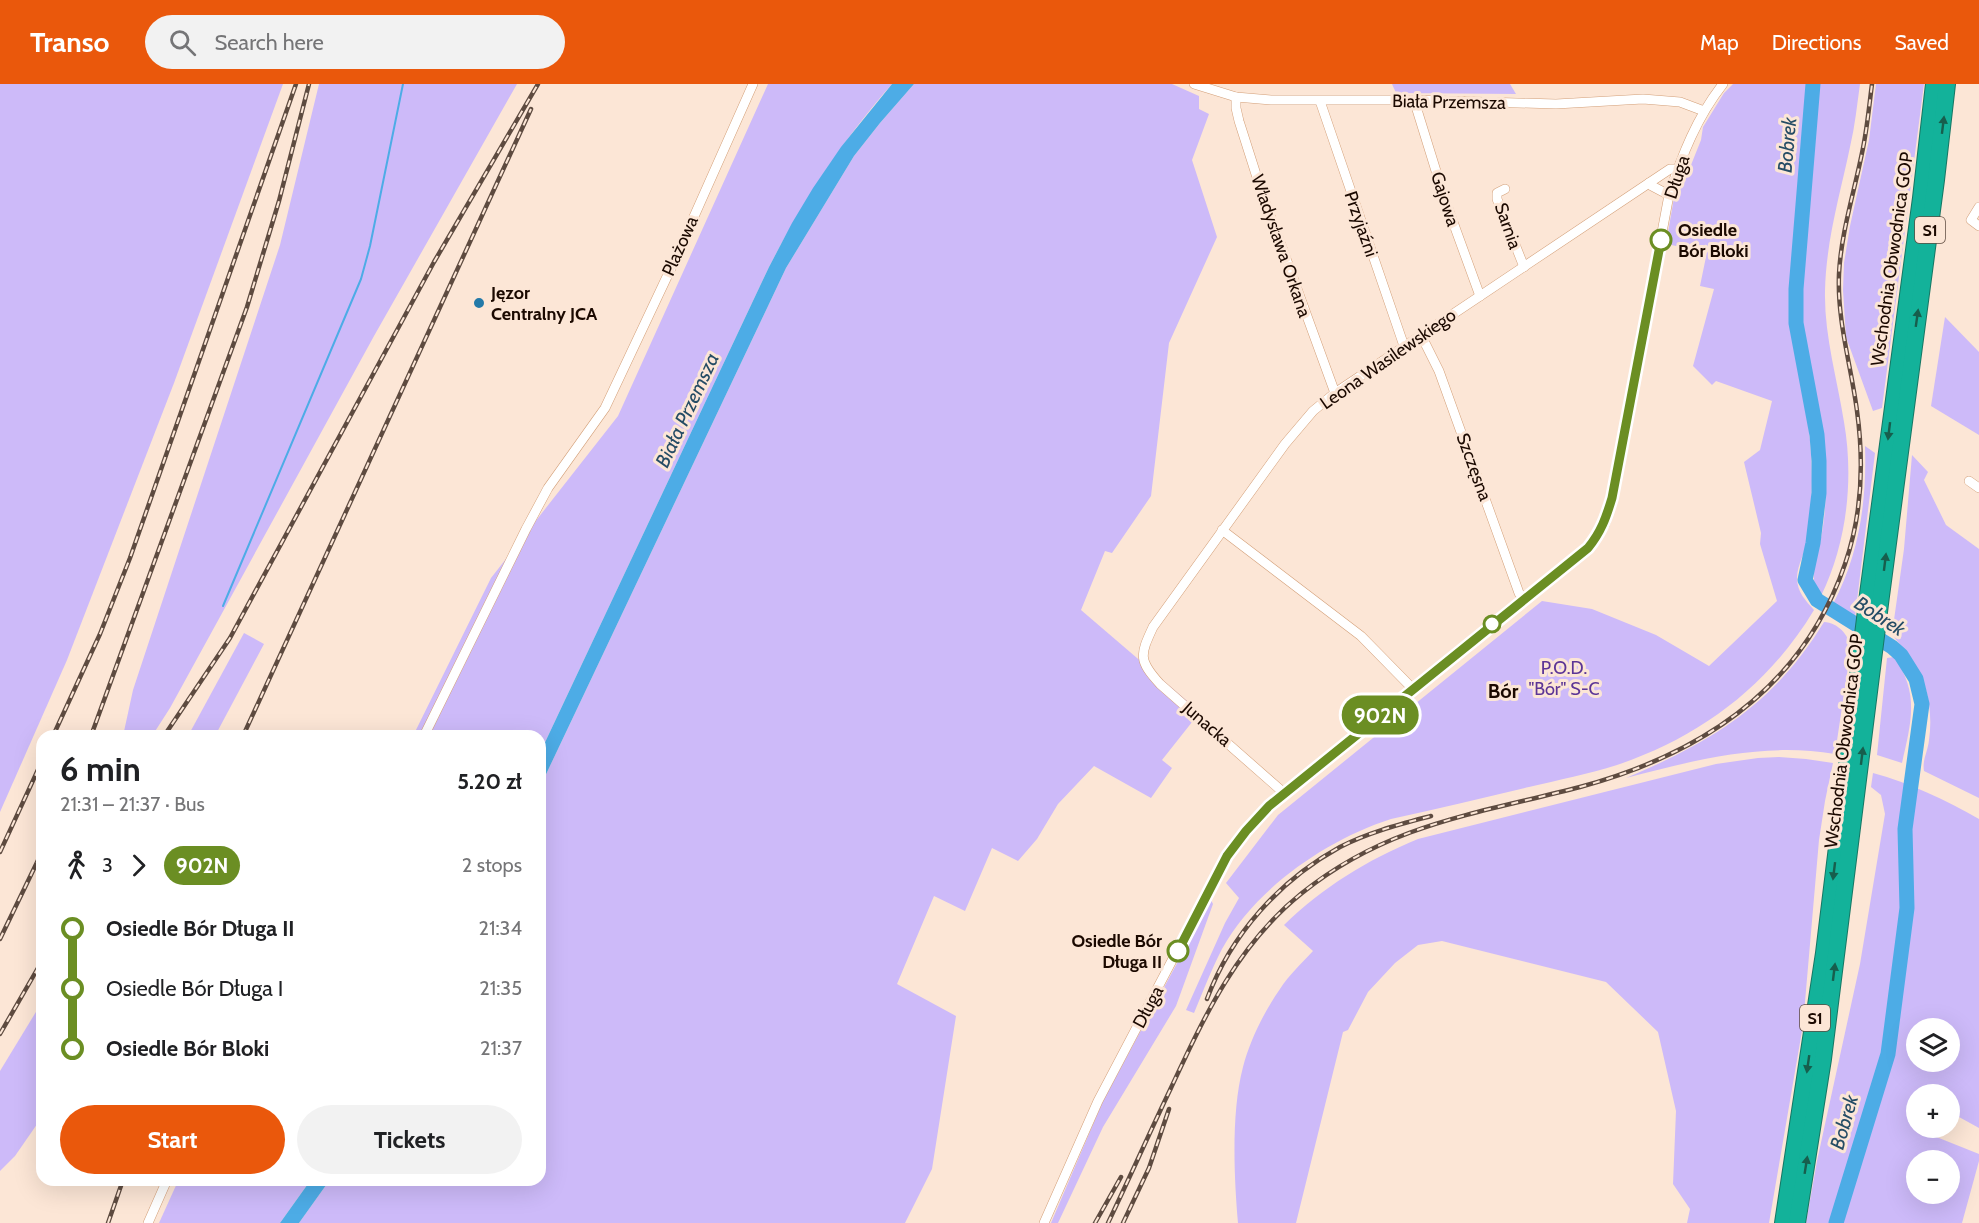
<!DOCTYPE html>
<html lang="en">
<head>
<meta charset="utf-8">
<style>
	body { margin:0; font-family:Cabin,sans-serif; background:#f2f2f2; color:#202124; height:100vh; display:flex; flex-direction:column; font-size:22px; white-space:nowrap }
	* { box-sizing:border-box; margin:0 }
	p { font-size:20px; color:#757577 }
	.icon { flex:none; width:33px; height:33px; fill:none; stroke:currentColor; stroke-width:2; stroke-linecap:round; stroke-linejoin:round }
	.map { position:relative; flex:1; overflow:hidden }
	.details { position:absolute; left:36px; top:646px; width:510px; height:456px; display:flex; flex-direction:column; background:#fff; border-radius:18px; box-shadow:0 6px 24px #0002 }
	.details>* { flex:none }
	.badge { padding:0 12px; border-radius:20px; font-size:21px; line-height:39px }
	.buttons { position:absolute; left:1906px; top:934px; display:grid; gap:12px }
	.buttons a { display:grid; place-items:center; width:54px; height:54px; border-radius:50%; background:#fff; box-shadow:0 6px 24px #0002; font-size:30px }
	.map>.badge { position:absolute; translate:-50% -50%; box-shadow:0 0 0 3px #fff }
	.legs { display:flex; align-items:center; gap:9px; height:66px; padding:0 24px; font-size:20px }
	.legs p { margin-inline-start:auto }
	.head { display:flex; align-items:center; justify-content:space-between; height:102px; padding:0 24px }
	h1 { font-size:33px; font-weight:700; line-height:45px }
	.action { display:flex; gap:12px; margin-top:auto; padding:12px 24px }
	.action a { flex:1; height:69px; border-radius:36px; background:#ea580c; color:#fff; font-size:24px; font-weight:700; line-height:69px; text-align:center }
	.action a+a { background:#f2f2f2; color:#202124 }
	ul { padding:0 24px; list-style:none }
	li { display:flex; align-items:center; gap:21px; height:60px; font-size:22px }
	li i { display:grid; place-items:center; width:9px; height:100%; margin:0 8px; background:currentColor }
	li i::after { content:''; width:15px; height:15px; margin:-8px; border:4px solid; border-radius:50%; background:#fff }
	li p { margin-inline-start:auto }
	li:first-child i { background:linear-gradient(#0000 50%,currentColor 0) }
	li:last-child i { background:linear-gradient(currentColor 50%,#0000 0) }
	header { display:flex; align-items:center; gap:36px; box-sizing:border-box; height:84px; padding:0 30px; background:#ea580c; color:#fff }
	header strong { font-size:28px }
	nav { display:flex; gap:33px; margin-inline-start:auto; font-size:21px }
	.search { width:420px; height:54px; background:#f2f2f2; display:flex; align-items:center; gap:15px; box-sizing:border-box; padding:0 21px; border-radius:33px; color:#757577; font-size:22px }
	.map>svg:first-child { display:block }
	.green { fill:#cdbaf9; fill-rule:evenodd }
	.water { fill:#4dace6 }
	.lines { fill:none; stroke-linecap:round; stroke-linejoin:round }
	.stream { stroke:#4dace6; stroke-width:2 }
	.river { stroke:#4dace6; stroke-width:15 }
	.minor-casing { stroke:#d39f78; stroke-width:10 }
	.motorway-casing { stroke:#167764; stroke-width:18 }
	.minor { stroke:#fff; stroke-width:9 }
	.motorway { stroke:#13b29a; stroke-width:16 }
	.rail-casing { stroke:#5e4b40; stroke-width:4.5 }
	.rail { stroke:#fce6d6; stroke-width:2; stroke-dasharray:7; stroke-linecap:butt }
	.oneway { fill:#175e4d }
	.line-1-casing { stroke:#fff; stroke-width:14 }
	.line-1 { stroke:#6b8e23; stroke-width:9 }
	.stop-1-dot { fill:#fff; stroke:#6b8e23; stroke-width:3 }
	.poi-dot { fill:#2379a8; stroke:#fce6d6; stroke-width:2 }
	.labels { text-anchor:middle; stroke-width:6; stroke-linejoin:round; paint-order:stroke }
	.shield { fill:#fce6d6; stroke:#5e4b40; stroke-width:1.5 }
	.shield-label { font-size:16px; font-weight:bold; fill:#1b0900 }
	.street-label { font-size:18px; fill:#1b0900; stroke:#fce6d6 }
	.stop-label { font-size:18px; font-weight:bold; fill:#1b0900; stroke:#fce6d6; text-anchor:start }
	.poi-label { font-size:18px; font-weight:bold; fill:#1b0900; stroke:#fce6d6; text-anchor:start }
	.park-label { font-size:18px; fill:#5c3596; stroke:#fce6d6 }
	.water-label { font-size:20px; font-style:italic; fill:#254c65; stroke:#fce6d6 }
	.neighbourhood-label { font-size:20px; font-weight:bold; fill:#1b0900; stroke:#fce6d6 }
</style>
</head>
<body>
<header>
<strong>Transo</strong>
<div class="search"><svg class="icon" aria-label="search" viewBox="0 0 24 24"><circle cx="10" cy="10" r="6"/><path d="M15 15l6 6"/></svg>Search here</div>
<nav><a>Map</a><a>Directions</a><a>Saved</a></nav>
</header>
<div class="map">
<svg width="1979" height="1139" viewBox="0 0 1979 1139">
	<rect width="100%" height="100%" fill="#fce6d6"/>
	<g class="green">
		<path d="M0,0H283L174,299L67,576L0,728Z"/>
		<path d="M319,0H517L374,252L170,624L152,652H123L133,606L280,161Z"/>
		<path d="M768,0H892C842,57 804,115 769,183L540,669V652H413L491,494L618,332Z"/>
		<path d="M914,0H1172L1199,12V25L1209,30L1192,76L1217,153L1169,259L1151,412L1112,469L1105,467L1081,526L1200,628L1162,676L1172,684L1151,714L1094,682L1058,720L1037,755L1018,777L992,764L965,827L934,812L897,900L956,932L932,1085L905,1139H299L329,1097L540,1096V703L786,184L854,72L880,39Z"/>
		<path d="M1392,0H1510L1516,10L1396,9Z"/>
		<path d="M1733,0H1860C1857,21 1855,42 1850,63C1840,111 1826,157 1825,207C1824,251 1837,294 1844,338C1854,395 1847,459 1821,512C1807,495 1817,477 1820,459C1830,413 1826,364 1817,319H1805C1813,363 1814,409 1808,454C1806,467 1797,481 1797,494C1797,508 1806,517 1814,526C1769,601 1701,653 1617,681C1589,690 1558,696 1529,703C1483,714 1437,725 1391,735C1326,756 1256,804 1222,865C1211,886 1203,908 1194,929L1186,926L1225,839L1239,814L1226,799L1278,731L1542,517L1592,525L1656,551L1709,582L1777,517L1760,460L1761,449L1744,378L1760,366L1772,317L1716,297L1712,301L1693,282L1714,205L1700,202L1707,168L1666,160L1675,108L1681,92L1691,81L1701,56L1703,43L1724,9Z"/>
		<path d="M1876,0H1924L1882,324L1873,327L1846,253L1843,206L1844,179L1850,142L1869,56Z"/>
		<path d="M1945,233L1979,268V351L1931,322Z"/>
		<path d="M1865,362L1875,369L1855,533L1833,520C1859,471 1867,417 1865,362Z"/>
		<path d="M1912,371L1928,388L1924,396L1946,441L1979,465V714L1924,687C1922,676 1928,667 1929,656C1933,629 1928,598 1912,576C1906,567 1898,559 1892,550L1904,465Z"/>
		<path d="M1824,538C1838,539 1848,550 1851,563L1835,670C1763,658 1695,676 1626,694C1712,658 1774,620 1824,538Z"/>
		<path d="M244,549L264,560L215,652H188Z"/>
		<path d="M1894,573C1920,609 1911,639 1902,679L1877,671L1887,574Z"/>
		<path d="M1779,673L1806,675L1833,679L1825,717L1819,756L1803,941L1769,1139H1687L1690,1125L1673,1100L1676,1027L1658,948L1606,898L1442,857L1418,861L1395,879L1368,908L1348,946L1343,948L1296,1139H1238C1234,1093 1231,1028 1243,983C1250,956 1264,928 1280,905C1289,891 1302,879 1313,867L1284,841C1323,803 1367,776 1418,755L1716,680L1758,674Z"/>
		<path d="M1873,689C1910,699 1946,716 1979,735V1044L1950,1028V1011H1917V1044H1931L1929,1050L1979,1070V1077L1962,1139H1806L1817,1077L1860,880L1885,730L1881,711L1871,703ZM1917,945H1950V978H1917ZM1917,1077H1950V1110H1917Z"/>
		<path d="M1211,816L1213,820L1176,922L1103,1043L1058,1139H1051L1103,1017Z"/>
		<path d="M42,918V1033L15,1072L0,1087V987Z"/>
		<path d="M178,1097H310L280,1139H159Z"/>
	</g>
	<g class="water">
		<path d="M892,0H914L880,39L854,72L786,184L540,703V669L769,183L792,139L813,104L841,63Z"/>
		<path d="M310,1097H329L299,1139H280Z"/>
	</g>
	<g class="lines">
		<path class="stream" d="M223,522L361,195L370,162L403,0"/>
		<path class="river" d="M1813,0L1796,205V239L1817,351L1819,377V409L1813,459L1805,496L1817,516L1892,563L1901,571L1916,595L1922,620L1905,745L1907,824L1888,970L1836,1139"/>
		<g class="minor-casing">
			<g id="minor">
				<path d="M1194,0L1236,13L1271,16H1414L1556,20L1643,15L1680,18L1704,27"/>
				<path d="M1236,13V24L1239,37L1261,106L1335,309"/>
				<path d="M1414,16L1445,116L1480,212"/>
				<path d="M1320,17L1404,262"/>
				<path d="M1649,99L1652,102L1669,111"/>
				<path d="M1505,105L1497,109V115L1524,183"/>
				<path d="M1979,123L1971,136L1979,142"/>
				<path d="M1421,251L1439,287L1519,509L1524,515"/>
				<path d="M1969,397L1979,404"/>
				<path d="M1222,446L1361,552L1413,605"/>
				<path d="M424,652L526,445L548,404L605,324L672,182L753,0"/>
				<path d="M1284,709L1160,600C1138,576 1140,571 1153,543L1285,360L1313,327L1335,309L1649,99L1670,85H1677"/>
				<path d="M148,1139L167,1096"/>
				<path d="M1044,1139L1098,1017L1227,772C1244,749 1262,728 1284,709L1588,464L1605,440L1612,414L1669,111C1682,71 1697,33 1723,0"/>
			</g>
		</g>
		<g class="motorway-casing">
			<g id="motorway">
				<path d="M1783,1139L1824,869L1868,510L1921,114L1934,0"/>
				<path d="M1797,1139L1823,975L1881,512L1936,96L1947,0"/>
			</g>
		</g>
		<use href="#minor" class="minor"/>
		<use href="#motorway" class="motorway"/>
		<g class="rail-casing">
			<g id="rail">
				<path d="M53,652L100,550L130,474L296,0"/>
				<path d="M91,652L247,223L279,117L309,0"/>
				<path d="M164,652L230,554L434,178L538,0"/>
				<path d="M243,652L531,25"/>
				<path d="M0,768L42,677"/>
				<path d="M0,855L42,768"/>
				<path d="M1207,915C1231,850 1280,796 1340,763C1369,748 1401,740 1431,732"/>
				<path d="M0,950L42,877"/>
				<path d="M108,1139L123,1096"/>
				<path d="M1095,1139L1121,1093"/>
				<path d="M1108,1139C1129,1095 1149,1050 1170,1006C1204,933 1237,861 1302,809C1388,740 1476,730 1580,703C1702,670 1803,603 1845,480C1862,431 1864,378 1857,327C1851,281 1837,237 1839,190C1841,149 1854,109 1862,69C1867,46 1869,23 1872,0"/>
				<path d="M1123,1139L1149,1084L1169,1025"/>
			</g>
		</g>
		<use href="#rail" class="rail"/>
	</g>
	<defs><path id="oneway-solid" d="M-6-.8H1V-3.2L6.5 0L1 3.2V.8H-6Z" transform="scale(1.5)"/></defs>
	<g class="oneway">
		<use href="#oneway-solid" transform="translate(1943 41) rotate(-83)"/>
		<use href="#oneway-solid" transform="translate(1917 234) rotate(-82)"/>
		<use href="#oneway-solid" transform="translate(1889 347) rotate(97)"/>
		<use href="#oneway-solid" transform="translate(1885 478) rotate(-83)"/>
		<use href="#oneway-solid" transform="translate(1862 672) rotate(-83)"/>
		<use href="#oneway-solid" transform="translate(1834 787) rotate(97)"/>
		<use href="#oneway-solid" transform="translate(1834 888) rotate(-83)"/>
		<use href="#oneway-solid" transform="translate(1808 980) rotate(98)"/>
		<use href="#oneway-solid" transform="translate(1806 1081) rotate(-81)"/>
	</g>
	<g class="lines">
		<g class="line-1-casing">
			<path id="line-1" d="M1178,867L1227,772L1246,747L1269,722L1588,464C1601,448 1606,434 1612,414L1661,156"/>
		</g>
		<use href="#line-1" class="line-1"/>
	</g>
	<g class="stop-1-dot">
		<circle cx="1661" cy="156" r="10"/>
		<circle cx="1492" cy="540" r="8"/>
		<circle cx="1178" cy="867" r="10"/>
	</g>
	<circle class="poi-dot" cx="479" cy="219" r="6"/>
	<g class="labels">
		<g class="shield">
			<rect x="1915" y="133" width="30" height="26" rx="4.5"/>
			<rect x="1800" y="921" width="30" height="26" rx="4.5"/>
		</g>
		<g class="shield-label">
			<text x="1930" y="152">S1</text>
			<text x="1815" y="940">S1</text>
		</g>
		<g class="street-label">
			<text transform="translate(1449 18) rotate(1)" y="6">Biała Przemsza</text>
			<text transform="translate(1677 93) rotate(-72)" y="6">Długa</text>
			<text transform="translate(1445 115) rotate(72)" y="6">Gajowa</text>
			<text transform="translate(1361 140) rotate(71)" y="6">Przyjaźni</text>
			<text transform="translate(1508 142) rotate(71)" y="6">Sarnia</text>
			<text transform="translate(680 162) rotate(-66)" y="6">Plażowa</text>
			<text transform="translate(1281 162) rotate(71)" y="6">Władysława Orkana</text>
			<text transform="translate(1892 175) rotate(-82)" y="6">Wschodnia Obwodnica GOP</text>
			<text transform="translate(1388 275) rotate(-35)" y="6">Leona Wasilewskiego</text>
			<text transform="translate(1474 383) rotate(70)" y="6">Szczęsna</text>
			<text transform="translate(1207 640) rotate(41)" y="6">Junacka</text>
			<text transform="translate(1844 657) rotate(-83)" y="6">Wschodnia Obwodnica GOP</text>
			<text transform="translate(1148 923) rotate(-62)" y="6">Długa</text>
		</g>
		<g class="stop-label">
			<text x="1678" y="152">Osiedle<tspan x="1678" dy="21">Bór Bloki</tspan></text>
			<text x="1162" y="863" text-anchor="end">Osiedle Bór<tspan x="1162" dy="21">Długa II</tspan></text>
		</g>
		<g class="poi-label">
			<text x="491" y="215">Jęzor<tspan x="491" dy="21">Centralny JCA</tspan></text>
		</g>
		<g class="park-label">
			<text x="1564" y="590">P.O.D.<tspan x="1564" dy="21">"Bór" S-C</tspan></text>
		</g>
		<g class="water-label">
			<text transform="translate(1787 61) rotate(-85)" y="7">Bobrek</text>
			<text transform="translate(687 326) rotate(-65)" y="7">Biała Przemsza</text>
			<text transform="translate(1880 532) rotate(33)" y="7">Bobrek</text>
			<text transform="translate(1844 1038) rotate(-74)" y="7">Bobrek</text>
		</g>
		<g class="neighbourhood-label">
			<text x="1503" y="614">Bór</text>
		</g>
	</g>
</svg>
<div class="buttons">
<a><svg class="icon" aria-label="layers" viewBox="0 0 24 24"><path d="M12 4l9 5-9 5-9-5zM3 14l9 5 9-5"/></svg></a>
<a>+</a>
<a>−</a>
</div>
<b class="badge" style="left:1380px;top:631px;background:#6b8e23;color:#fff">902N</b>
<section class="details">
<div class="head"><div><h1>6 min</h1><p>21:31 – 21:37 · Bus</p></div><b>5.20 zł</b></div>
<div class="legs"><svg class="icon" aria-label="walk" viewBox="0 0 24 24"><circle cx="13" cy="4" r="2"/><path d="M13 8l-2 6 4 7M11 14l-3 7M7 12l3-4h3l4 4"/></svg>3<svg class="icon" aria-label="forward" viewBox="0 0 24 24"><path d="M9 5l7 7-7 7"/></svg><b class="badge" style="background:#6b8e23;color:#fff">902N</b><p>2 stops</p></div>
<ul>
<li><i style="color:#6b8e23"></i><b>Osiedle Bór Długa II</b><p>21:34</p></li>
<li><i style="color:#6b8e23"></i><span>Osiedle Bór Długa I</span><p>21:35</p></li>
<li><i style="color:#6b8e23"></i><b>Osiedle Bór Bloki</b><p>21:37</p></li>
</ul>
<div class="action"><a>Start</a><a>Tickets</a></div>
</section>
</div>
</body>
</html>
